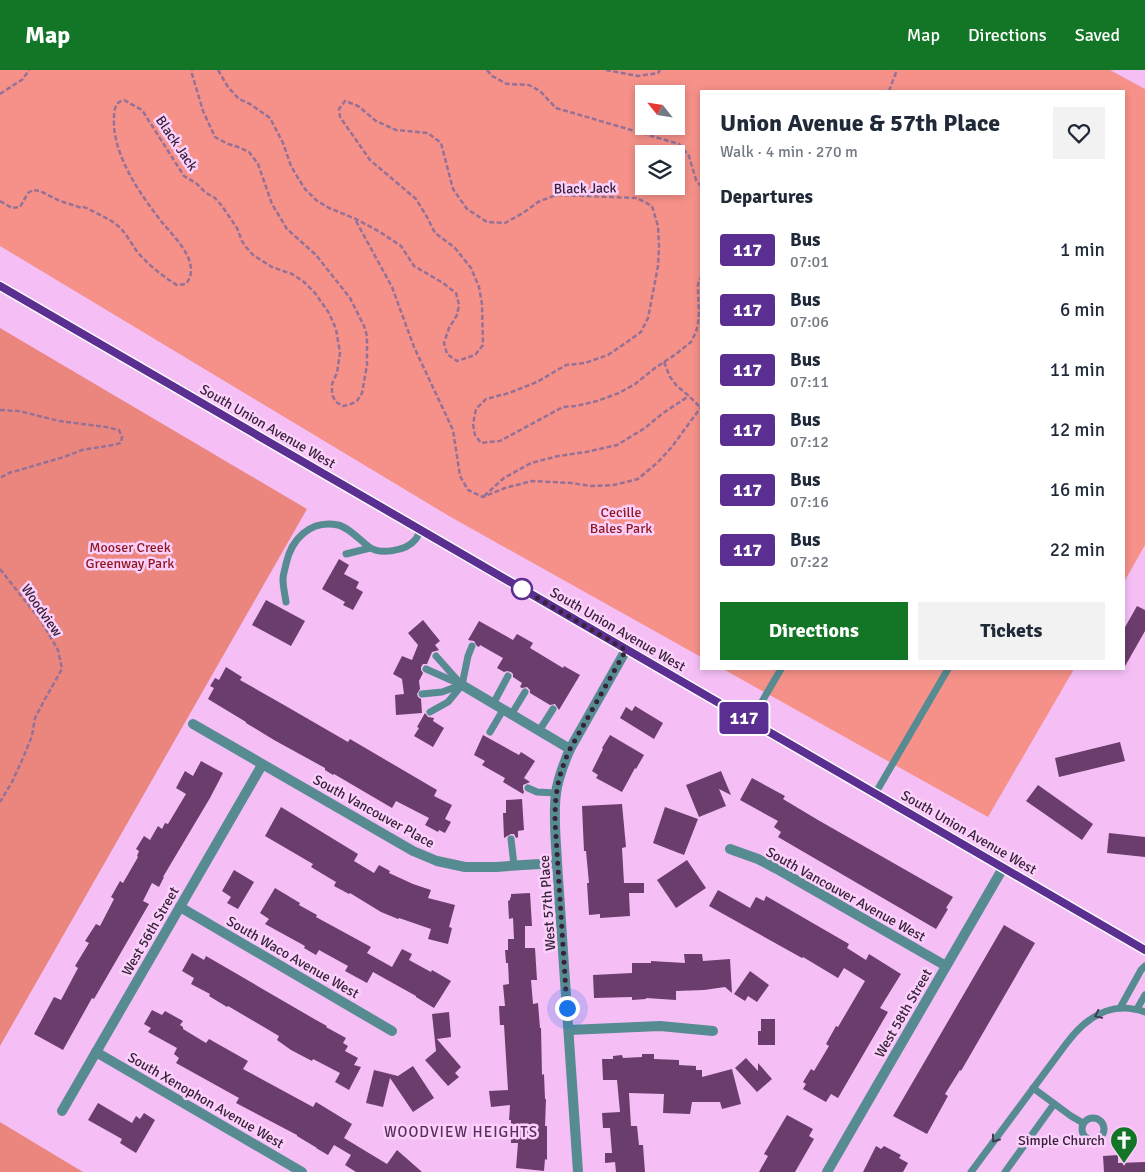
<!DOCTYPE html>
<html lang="en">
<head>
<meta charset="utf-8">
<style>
	body { margin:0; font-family:Signika,sans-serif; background:#f2f2f3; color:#1f2937; height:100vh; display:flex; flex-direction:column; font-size:19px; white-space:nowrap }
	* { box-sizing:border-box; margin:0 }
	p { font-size:16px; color:#747a83 }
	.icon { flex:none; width:28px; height:28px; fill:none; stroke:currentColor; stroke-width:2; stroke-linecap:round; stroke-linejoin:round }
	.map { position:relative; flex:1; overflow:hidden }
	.details { position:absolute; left:700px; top:20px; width:425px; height:580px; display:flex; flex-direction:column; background:#fff; border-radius:0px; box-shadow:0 2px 8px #0003 }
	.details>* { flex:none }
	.badge { padding:0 10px; border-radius:4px; font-size:18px; line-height:32px }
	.needle { width:32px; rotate:300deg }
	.fabs { position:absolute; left:635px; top:15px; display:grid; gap:10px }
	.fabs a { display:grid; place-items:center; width:50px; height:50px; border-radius:0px; background:#fff; box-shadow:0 2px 8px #0003; font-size:25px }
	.you { position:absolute; width:25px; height:25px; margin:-12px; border:4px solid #fff; border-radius:50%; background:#1a73e8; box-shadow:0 0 0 8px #1a73e833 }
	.map>.badge { position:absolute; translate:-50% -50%; box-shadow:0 0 0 2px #fff }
	h2 { padding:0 20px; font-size:19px; line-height:45px }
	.round { display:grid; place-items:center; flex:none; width:52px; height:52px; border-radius:0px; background:#f2f2f3 }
	.summary { display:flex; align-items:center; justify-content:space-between; height:85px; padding:0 20px }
	h1 { font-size:24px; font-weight:800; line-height:38px }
	.button { display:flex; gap:10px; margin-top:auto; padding:10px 20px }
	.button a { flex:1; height:58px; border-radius:0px; background:#137627; color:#fff; font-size:20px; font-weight:800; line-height:58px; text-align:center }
	.button a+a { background:#f2f2f3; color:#1f2937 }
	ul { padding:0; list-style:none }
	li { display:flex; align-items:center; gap:15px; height:60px; padding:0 20px }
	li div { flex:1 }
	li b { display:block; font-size:19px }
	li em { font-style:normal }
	li .badge { min-width:55px; font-weight:700; text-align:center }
	header { display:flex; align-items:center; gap:30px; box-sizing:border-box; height:70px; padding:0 25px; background:#137627; color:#fff }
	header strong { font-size:24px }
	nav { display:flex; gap:28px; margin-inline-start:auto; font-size:18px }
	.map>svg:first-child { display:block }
	.green { fill:#f59189; fill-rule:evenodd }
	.forest { fill:#eb867e }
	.building { fill:#6b3d6d }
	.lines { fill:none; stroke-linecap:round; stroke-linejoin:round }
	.path { stroke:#967197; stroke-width:2.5; stroke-dasharray:5 2.5; stroke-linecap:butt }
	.service { stroke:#578b92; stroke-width:7 }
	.minor { stroke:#578b92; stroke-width:10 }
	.tertiary { stroke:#578b92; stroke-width:10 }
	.oneway { stroke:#3f3c4e }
	.line-casing { stroke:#fff; stroke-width:11 }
	.line { stroke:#5b2e91; stroke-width:8 }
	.walk { stroke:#372237; stroke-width:5; stroke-dasharray:0 9 }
	.stop-dot { fill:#fff; stroke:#5b2e91; stroke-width:2.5 }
	.labels { text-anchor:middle; stroke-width:5; stroke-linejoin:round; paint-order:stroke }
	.street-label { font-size:14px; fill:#372237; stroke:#fcd0fd }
	.park-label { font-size:14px; fill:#8f161b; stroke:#fcd0fd }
	.poi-label { font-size:14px; fill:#372237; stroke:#fcd0fd; text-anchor:end }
	.neighbourhood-label { font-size:15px; letter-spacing:1px; fill:#5a2d5c; stroke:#fcd0fd }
</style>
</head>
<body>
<header>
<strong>Map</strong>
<nav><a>Map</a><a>Directions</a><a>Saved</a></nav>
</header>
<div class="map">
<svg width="1145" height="1102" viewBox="0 0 1145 1102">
	<rect width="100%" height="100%" fill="#f5bff6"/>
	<g class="green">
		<path d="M0,0H1110L1145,19V475L1124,512V21H701V587L449,446L0,176ZM644,24H676V56H644ZM644,84H676V116H644Z"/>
		<path d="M723,599H1074L988,747Z"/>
	</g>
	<g class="forest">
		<path d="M0,258L307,439L0,976Z"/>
		<path d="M0,1052L83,1102H0Z"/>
	</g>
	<g class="building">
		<path d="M339,489L349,495L344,504L359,512L356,518L363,522L353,540L343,535L345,532L322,519Z"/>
		<path d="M266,530L305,551L291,576L252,555Z"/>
		<path d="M1137,536L1145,540V561L1124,598V559Z"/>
		<path d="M423,550L440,571L435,575L439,580L432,582L427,594H423L421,597V600L423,603L419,611L420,619L417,624L418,627L421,629L422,643L396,645L395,625L404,624L402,609L393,604L402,586L412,590L418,575L408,563Z"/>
		<path d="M479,551L513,570L517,564L533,573L530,578L563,598L564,596L580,605L559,640L555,634L550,635L530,623V620L527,617L522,618L520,617L522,613L513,607V604L511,602L507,601L504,602L497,598L503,588L480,575L479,577L477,576L474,571L468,570Z"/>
		<path d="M226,597L242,607L240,610L284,635L348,672L350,669L437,720L434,726L452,735L445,749L451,752L445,763L439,760L438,762L425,755L429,748L396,731L392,738L334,704L333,705L325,700V698L274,670L246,653V652L208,629L214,618L210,616L215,608L219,610Z"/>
		<path d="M635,636L663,653L654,669L620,648L626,637L632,641Z"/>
		<path d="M425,643L428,647L434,648L433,651L444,658L433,677L414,666L419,658L417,657Z"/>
		<path d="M483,665L519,685L521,682L535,691L524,708L530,712L523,715V719L524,722L523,724L503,712L505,708L482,695L485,691L474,685Z"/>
		<path d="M610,665L644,685L636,699L635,698L622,722L596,708L598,705L592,701L603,679L602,678Z"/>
		<path d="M1120,672L1125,691L1059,707L1055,688Z"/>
		<path d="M201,691L223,703L210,728L163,807H164L159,817L152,813L143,831L149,834L94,929L92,928L63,980L34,964L54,927L61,930L78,898L75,896L89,873L85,871L96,854L100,856L114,829L111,827L120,811L123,813L138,787L137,786L139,781L136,779L144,766L150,770L158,756L162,759L165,753L168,754L186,724L176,718L185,701L193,706Z"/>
		<path d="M721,701L731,725L719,719L726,736L699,747L686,715Z"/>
		<path d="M752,708L785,726L783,729L818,750L953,827L946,838L948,839L936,859L778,767L781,762L774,757L778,751L740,730Z"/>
		<path d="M1038,715L1093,754L1082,770L1026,731Z"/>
		<path d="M522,729L524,760L518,761V767L516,768L514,764H511L504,768L503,743H506V730Z"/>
		<path d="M622,734L626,777L622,778L624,813H644V823H629L630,846L600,848V844L589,845L587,813H589L586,781H584L582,736Z"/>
		<path d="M281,737L358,784L354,791L374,803L379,795L390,801L389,803L413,814L431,820L428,828L455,835L449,857L452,858L448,874L428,869L431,859L399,848L398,849L381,842L350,823L349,824L334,816L336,812L311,797L313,794L265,766Z"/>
		<path d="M665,737L698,749L684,785L653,773Z"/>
		<path d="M1109,763L1145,767V787L1107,783Z"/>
		<path d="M687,790L706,818L676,838L657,810Z"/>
		<path d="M234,800L254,812L238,839L227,833L231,827L222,821Z"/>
		<path d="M275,818L300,833L299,835L317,845L316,847L371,877L367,883L392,897L402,879L412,884L409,890L431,902L432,900L451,911L434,938L416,927V926L373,902L367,913L345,901L348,896L319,880L316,885L304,878L305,876L265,854L269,849L260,843Z"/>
		<path d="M718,820L750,838L756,827L764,831L766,826L849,874L847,878L866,890L869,884L901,904L880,938L888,942L838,1028L831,1024L826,1032L803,1019L806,1014L803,1012L811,999L814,1001L829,976L826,974L836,956L838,957L865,911L844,898L838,908L803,887L802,888L709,836Z"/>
		<path d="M530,823L532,856H525V878H535L537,910H531L533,934L538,933L540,958H541L542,1005L544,1004L545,1029H546L545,1056H547V1090L545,1089L544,1101L516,1098L518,1073H511V1050H509L510,1035L491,1037L489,1021L508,1020L504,955H500L499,936H505L503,915L509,914L508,893H506L505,880H508V869H514L513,848L509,849L508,831L510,830V828L511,827V824Z"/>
		<path d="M1004,855L1035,873L961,1001L960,1000L945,1024L948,1026L927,1064L893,1046Z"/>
		<path d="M192,883L204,890L206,886L316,950L327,956L326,957L346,968L343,973L348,976L345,981L358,988L354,995L361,997L349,1020L335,1012L340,1003L313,989L312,991L291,980L277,970L279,966L228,936L227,937L209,926L210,924L191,914L194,908L182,901Z"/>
		<path d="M684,884H702L703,891L730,889L732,923L725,917L704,920L676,921V930L646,928V929L632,930V927L594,928L593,905L632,903V893H651V891L685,893Z"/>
		<path d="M750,901L769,915L757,932L748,926L745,931L734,924Z"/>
		<path d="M152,940L162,945L165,941L183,951L180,955L183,957V959L206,973L209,969L248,991L243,999L313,1037L316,1032L352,1054L344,1068L387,1094L397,1080L422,1102H356L345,1095L351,1085L334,1075L328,1085L316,1078H317L297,1066V1065L236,1033L239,1028L176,993L179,988L174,984L177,978L148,962L151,958L144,954Z"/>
		<path d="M449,942L451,967L437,969L461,997L455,1003L459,1007L448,1016L425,990L436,981L432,944Z"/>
		<path d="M761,949H775V975H758V961H761Z"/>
		<path d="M642,984H654V989L679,990V995L696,996V1000H702V1007L732,999L741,1034L722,1039L720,1032H692L690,1044L663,1043L664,1024L629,1023L631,1056H637L639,1075H643L645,1102H616L615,1092L605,1093V1083H612L610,1058H603L602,1043L620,1042L617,1010H603L602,989H613V986L622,985L623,988L642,987Z"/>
		<path d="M746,988L758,1001V993L772,1009L757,1022L735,998Z"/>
		<path d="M413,996L434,1028L413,1042L390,1008L383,1037L366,1033L374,1000L398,1006Z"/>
		<path d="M98,1033L132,1053L136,1046L140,1049L144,1043L155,1050L136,1083L120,1073L122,1069L88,1050Z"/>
		<path d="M787,1045L813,1059L809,1066L814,1069L795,1102H759L768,1086L764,1084Z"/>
		<path d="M876,1076L881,1079L884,1076L901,1085L899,1088L908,1093L903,1102H863Z"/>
		<path d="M1118,1085V1093L1145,1092V1102H1104L1103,1086Z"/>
	</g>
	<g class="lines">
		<g class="path">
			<path d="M218,0L228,17L239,29L250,34L270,48L283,73L291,96L298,108L305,119L316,130L329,138L356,149L380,162L401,176L414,196L443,213L456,223L459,235L457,245L449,258L444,273L447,284L457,291L475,285L483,275L482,234L479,217L471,198L455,178L435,163L427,147L416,129L370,90L340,47L339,39L345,31L358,36L376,51L396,60L428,63L441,73L453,119L467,139L487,152L505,153L523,143L538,132L556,125L637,128L652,136L658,156L659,176L658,196L648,248L641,262L627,272L608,285L585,293L566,295L537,312L509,323L486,329L476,339L473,354L475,365L481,373L500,371L563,337L576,336L597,331L619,323L635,314L655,298L676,284L691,272L696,262L698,253L699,242L698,221V214L701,207"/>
			<path d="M487,0L492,6L507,14L529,15L540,21L556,38L679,74L689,86L696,110L701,116"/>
			<path d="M606,0L638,6L658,3L660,0"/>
			<path d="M889,21L897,0"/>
			<path d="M0,24L23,9L29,0"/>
			<path d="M0,131L12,138L20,137L28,123L33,120L40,121L60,131L82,138L84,137C96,143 107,147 118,156C128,164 132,177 141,186C152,198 164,207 177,215L186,214C193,205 192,195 187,185C181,173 170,162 161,151C140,124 112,84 114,48C114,40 115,32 124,30L142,40L184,106L196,113L206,123L215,128L222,136L237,158L242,171L246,177L253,185L272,197L292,204L304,212L315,223L329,243L336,259L340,283L337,303L332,314V325L336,332L343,336L351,334L357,331L362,323L367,295V266L364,256L350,228L316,185L287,159L272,134L258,94L249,82L238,77L228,74L215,67L203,41L192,4V0"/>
			<path d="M356,151L392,217L414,277L453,360L460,406L468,420L483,427L505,418L532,411L571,413L591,416L614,415L638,409L658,392L671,378L701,337"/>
			<path d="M664,292L670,307L677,316L689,326L701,338"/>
			<path d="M0,340L19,341L59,351L106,357L119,360L122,367L121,373L113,375L82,380L64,387L9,403L0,408"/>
			<path d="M484,426L504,408L531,393L558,386L586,382L617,375L645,358L663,343L689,326"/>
			<path d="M0,499L26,532L40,549L58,580L62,599L45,629L35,648L32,666L23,688L12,712L0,732"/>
		</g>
		<g class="service">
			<path d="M346,484L370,478"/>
			<path d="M286,532C285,525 283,517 283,509C283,505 285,499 286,494C291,470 310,449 338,455C348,457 360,470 369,477C380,485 406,481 415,470C417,468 419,463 420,460"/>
			<path d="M436,586L460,613"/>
			<path d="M426,599L462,615"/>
			<path d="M422,624L442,622L461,615"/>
			<path d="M493,634L508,606"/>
			<path d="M430,642L448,632L462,615L468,586L472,576"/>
			<path d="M511,645L525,622"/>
			<path d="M750,652L781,599"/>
			<path d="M539,661L553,639"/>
			<path d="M490,662L503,640"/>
			<path d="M528,718L537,722L556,723"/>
			<path d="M875,724L948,599"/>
			<path d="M511,769L514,795"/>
			<path d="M1120,938L1141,900L1145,896"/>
			<path d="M1137,939L1145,925"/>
			<path d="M1033,1018L1071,1046L1083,1053"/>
			<circle cx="1093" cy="1059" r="11"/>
			<path d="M971,1102L1066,974C1086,947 1111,930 1145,942"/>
			<path d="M1005,1102L1054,1034"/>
		</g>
		<g class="minor">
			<path d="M462,615L570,679"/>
			<path d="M193,654L413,781L437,791L465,797H496L523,795L557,793"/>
			<path d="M730,779L758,789L777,799L946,896"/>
			<path d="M180,837L392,961"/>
			<path d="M569,960L660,956L713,961"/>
			<path d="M96,982L302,1102"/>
			<path d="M62,1041L262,695"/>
			<path d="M578,1102L557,793C556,770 553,746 556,723C558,708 564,693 570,679L626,580"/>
			<path d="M827,1102L1003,798"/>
		</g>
		<path class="tertiary" d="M0,216L1145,880"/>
	</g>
	<defs><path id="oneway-chevron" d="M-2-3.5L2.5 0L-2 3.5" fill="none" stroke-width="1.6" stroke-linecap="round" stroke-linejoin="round" transform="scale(1.25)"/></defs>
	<g class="oneway">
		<use href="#oneway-chevron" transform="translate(1098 945) rotate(154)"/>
		<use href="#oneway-chevron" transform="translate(995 1069) rotate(126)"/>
	</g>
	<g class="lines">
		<g class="line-casing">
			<path id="line" d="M0,216L1145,880"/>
		</g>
		<use href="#line" class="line"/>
		<path class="walk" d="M522,519L626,580L570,679C558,705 555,723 555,751L567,938"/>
	</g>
	<defs>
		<g id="church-pin" transform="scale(1.4375)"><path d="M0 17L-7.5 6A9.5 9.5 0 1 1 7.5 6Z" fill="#137627" stroke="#fcd0fd"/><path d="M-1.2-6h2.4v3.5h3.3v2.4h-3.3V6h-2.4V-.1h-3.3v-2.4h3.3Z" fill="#fff"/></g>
	</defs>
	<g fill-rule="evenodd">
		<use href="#church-pin" x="1124" y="1070"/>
	</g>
	<circle class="stop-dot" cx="522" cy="519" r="10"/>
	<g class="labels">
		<g class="street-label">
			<text transform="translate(177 73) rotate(56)" y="5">Black Jack</text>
			<text transform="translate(585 118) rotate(-1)" y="5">Black Jack</text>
			<text transform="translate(268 356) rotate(30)" y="5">South Union Avenue West</text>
			<text transform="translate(42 540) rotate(55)" y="5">Woodview</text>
			<text transform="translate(618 559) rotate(30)" y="5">South Union Avenue West</text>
			<text transform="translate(374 741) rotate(29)" y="5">South Vancouver Place</text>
			<text transform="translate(969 762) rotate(30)" y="5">South Union Avenue West</text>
			<text transform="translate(846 824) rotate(29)" y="5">South Vancouver Avenue West</text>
			<text transform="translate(547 833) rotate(-94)" y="5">West 57th Place</text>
			<text transform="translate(150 861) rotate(-60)" y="5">West 56th Street</text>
			<text transform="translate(293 887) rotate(30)" y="5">South Waco Avenue West</text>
			<text transform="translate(903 943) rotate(-60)" y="5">West 58th Street</text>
			<text transform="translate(206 1030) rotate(30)" y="5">South Xenophon Avenue West</text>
		</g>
		<g class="park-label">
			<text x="621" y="447">Cecille<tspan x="621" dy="16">Bales Park</tspan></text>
			<text x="130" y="482">Mooser Creek<tspan x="130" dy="16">Greenway Park</tspan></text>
		</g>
		<g class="poi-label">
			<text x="1105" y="1075">Simple Church</text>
		</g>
		<g class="neighbourhood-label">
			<text x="461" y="1067">WOODVIEW HEIGHTS</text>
		</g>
	</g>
</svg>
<div class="fabs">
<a><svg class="needle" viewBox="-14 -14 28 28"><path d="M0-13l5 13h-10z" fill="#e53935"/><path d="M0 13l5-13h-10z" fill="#747a83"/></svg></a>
<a><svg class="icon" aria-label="layers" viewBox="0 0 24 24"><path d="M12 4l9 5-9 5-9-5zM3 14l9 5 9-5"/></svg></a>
</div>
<div class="you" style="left:567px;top:938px"></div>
<b class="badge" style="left:744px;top:648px;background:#5b2e91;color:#fff">117</b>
<section class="details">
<div class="summary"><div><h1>Union Avenue &amp; 57th Place</h1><p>Walk · 4 min · 270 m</p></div><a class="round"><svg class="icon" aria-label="heart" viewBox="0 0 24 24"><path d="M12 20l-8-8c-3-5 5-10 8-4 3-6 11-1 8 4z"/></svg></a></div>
<h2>Departures</h2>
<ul>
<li><span class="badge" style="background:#5b2e91;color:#fff">117</span><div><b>Bus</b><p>07:01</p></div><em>1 min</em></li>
<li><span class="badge" style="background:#5b2e91;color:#fff">117</span><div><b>Bus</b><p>07:06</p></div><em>6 min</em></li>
<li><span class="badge" style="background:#5b2e91;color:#fff">117</span><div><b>Bus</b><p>07:11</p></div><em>11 min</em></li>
<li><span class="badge" style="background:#5b2e91;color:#fff">117</span><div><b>Bus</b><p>07:12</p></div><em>12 min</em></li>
<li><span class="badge" style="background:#5b2e91;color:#fff">117</span><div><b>Bus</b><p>07:16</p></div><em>16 min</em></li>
<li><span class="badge" style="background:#5b2e91;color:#fff">117</span><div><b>Bus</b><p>07:22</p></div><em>22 min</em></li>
</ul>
<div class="button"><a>Directions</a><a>Tickets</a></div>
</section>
</div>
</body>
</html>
